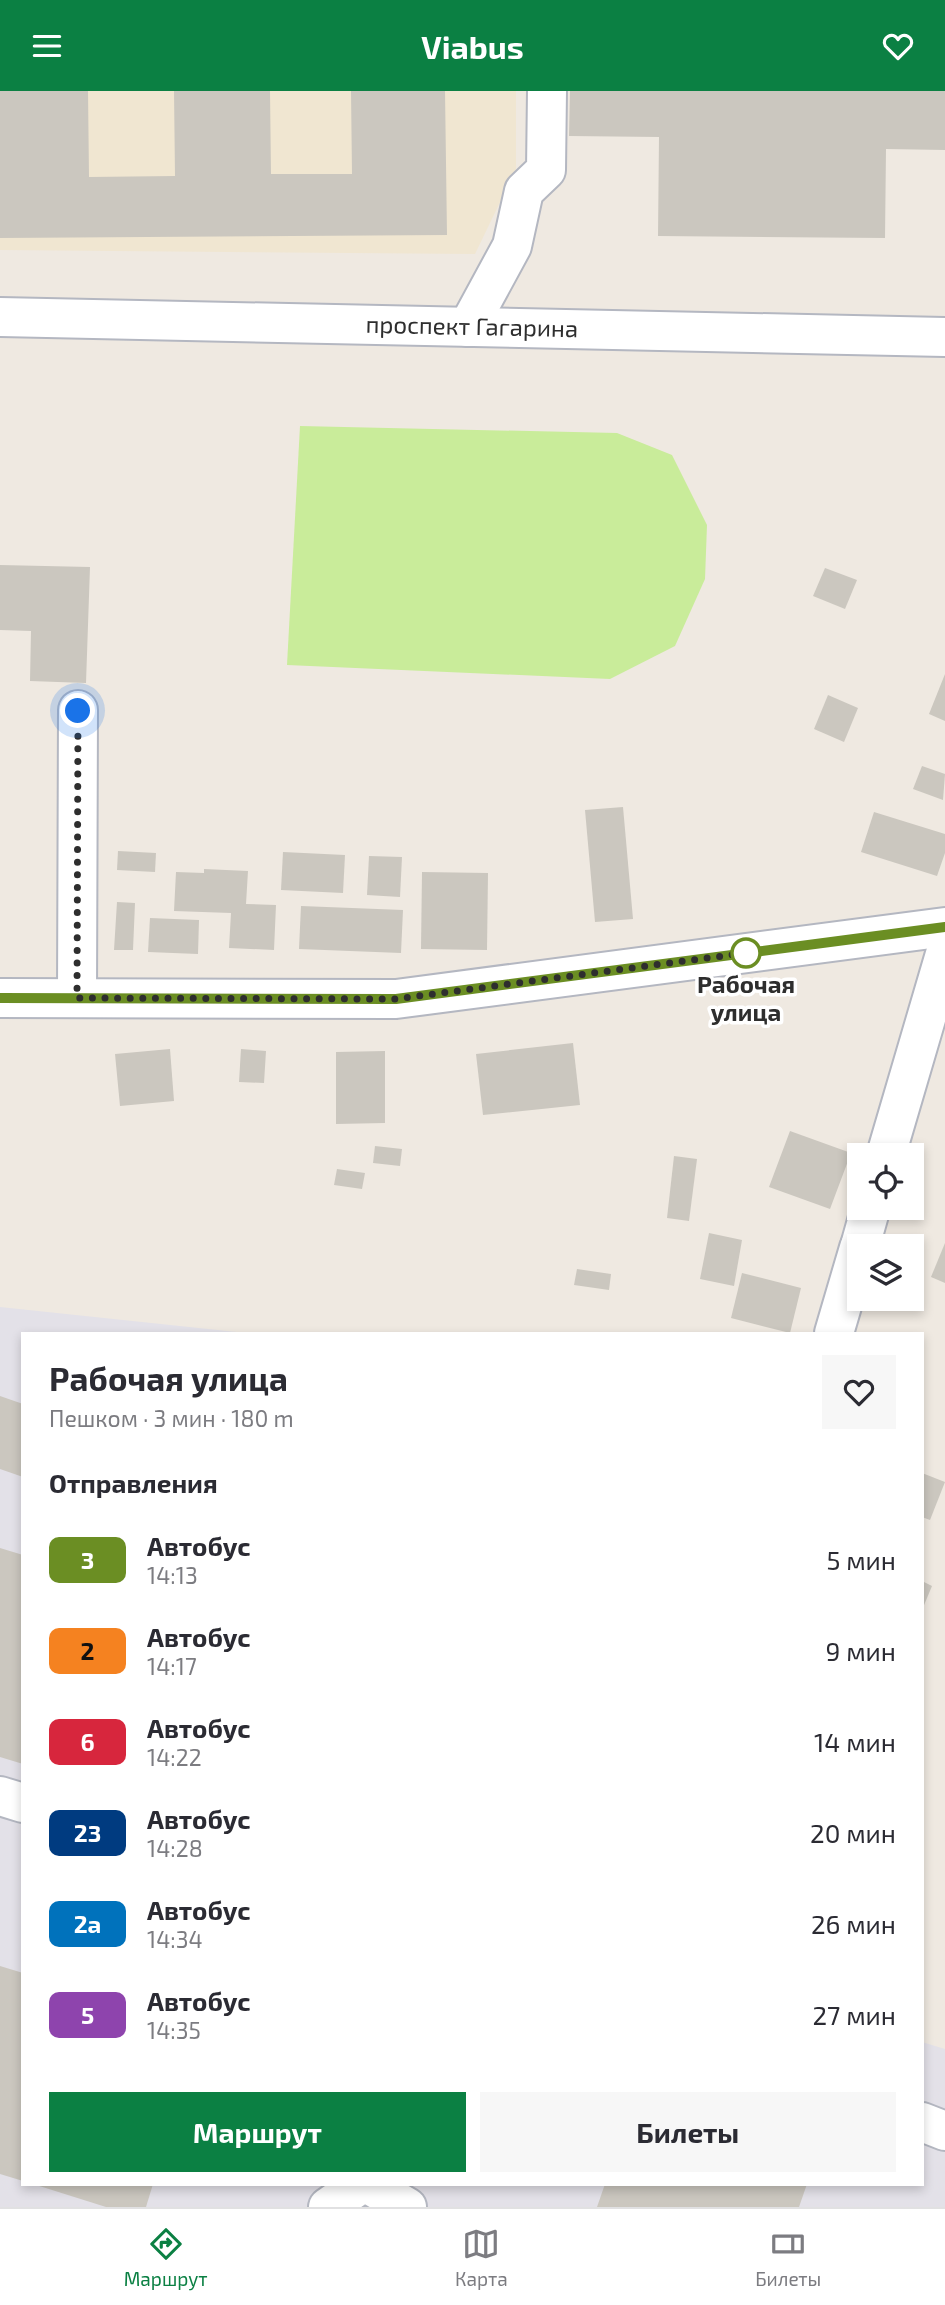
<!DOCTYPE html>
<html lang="ru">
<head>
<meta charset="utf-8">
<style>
	body { margin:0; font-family:"Exo 2",sans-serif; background:#f7f7f7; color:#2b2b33; height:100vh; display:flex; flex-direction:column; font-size:26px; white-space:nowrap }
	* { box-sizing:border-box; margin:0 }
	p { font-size:23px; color:#7c7c81 }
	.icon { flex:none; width:38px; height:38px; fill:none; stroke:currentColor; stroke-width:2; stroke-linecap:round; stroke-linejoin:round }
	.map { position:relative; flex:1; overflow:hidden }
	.side { position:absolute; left:21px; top:1241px; width:903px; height:854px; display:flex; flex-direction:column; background:#fff; border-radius:0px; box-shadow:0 4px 10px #0003 }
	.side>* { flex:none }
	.badge { padding:0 14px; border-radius:10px; font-size:24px; line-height:46px }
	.controls { position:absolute; left:847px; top:1052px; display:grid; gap:14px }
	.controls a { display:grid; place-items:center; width:77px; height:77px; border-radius:0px; background:#fff; box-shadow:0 4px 10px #0003; font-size:35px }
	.you { position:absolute; width:35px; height:35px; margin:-18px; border:5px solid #fff; border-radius:50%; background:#1a73e8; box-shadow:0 0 0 10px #1a73e833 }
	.map>.badge { position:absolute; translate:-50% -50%; box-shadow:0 0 0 4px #fff }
	h2 { padding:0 28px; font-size:26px; line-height:63px }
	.round { display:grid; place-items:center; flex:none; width:74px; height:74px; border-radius:0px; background:#f7f7f7 }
	.summary { display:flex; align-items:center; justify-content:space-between; height:119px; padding:0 28px }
	h1 { font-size:33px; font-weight:700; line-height:52px }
	.primary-button { display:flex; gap:14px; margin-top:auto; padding:14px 28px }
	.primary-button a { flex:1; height:80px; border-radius:0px; background:#0b8043; color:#fff; font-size:28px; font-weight:700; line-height:80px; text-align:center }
	.primary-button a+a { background:#f7f7f7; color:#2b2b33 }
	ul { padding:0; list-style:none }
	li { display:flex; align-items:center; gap:21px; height:91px; padding:0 28px }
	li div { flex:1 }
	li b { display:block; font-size:26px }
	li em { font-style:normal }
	li .badge { min-width:77px; font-weight:700; text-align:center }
	header { display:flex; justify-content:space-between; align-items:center; height:91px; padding:0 28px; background:#0b8043; color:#fff; font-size:32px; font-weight:700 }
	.dock { display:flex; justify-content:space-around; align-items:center; height:98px; border-top:2px solid #e1e1e2; background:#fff; font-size:19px; color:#7c7c81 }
	.dock a { display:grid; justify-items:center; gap:4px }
	.dock .selected { color:#0b8043 }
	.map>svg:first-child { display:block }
	.industrial { fill:#e3e1e8 }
	.education { fill:#f0e6d1 }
	.pitch { fill:#c9ec9a }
	.building { fill:#cbc7bf }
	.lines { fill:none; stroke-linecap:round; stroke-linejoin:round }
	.minor-casing { stroke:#b4b7c1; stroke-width:42 }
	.minor { stroke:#fff; stroke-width:38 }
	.line-casing { stroke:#fff; stroke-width:16 }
	.line { stroke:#6b8e23; stroke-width:10 }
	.walk { stroke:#2e2e2e; stroke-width:7; stroke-dasharray:0 12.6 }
	.stop-dot { fill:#fff; stroke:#6b8e23; stroke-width:3.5 }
	.labels { text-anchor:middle; stroke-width:7; stroke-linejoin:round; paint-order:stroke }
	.street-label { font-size:24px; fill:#2e2e2e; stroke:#fff }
	.stop-label { font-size:24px; font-weight:bold; fill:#2e2e2e; stroke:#fff }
</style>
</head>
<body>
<header><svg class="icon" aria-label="menu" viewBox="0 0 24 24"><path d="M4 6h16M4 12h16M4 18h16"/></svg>Viabus<svg class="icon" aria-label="heart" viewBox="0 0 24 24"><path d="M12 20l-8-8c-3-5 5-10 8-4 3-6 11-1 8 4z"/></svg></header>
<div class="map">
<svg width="945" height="2116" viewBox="0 0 945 2116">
	<rect width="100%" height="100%" fill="#efe9e1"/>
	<path class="industrial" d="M0,1216L246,1242H23V2093H922V1951L945,1958V2116H0Z"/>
	<path class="education" d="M0,0H516V78L475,163L0,159Z"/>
	<path class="pitch" d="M300,335L617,342L672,364L707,434L705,488L675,555L610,588L287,574Z"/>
	<g class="building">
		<path d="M0,0H88L89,86L175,85L174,0H270L271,83H352L351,0H445L447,144L0,147Z"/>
		<path d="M570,0H945V59L886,58L885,147L658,145L659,46L569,45Z"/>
		<path d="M0,474L90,476L86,592L30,590L31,540L0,539Z"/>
		<path d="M825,477L857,489L845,518L813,505Z"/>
		<path d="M945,583V630L929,623Z"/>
		<path d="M828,604L858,617L844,651L814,638Z"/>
		<path d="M922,675L945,683L943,709L913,698Z"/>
		<path d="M623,716L633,828L595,831L585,719Z"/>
		<path d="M874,721L945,743V762L937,785L861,761Z"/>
		<path d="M118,760L156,762L155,781L117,779Z"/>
		<path d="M283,761L345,764L343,802L281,799Z"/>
		<path d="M369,765L402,766L400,806L367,804Z"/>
		<path d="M204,778L248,780L246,813L276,814L274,859L229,857L231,822L174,820L176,781L204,782Z"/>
		<path d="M422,781L488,782L487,859L421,858Z"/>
		<path d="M117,811L135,812L133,859H114Z"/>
		<path d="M301,815L403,819L401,862L299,858Z"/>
		<path d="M150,827L199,829L198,863L148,861Z"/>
		<path d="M573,952L580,1014L483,1024L476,963Z"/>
		<path d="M170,958L174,1010L120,1015L115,963Z"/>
		<path d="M241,958L266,960L264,992L239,991Z"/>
		<path d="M385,960V1032L336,1033V961Z"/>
		<path d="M790,1040L851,1062L830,1118L769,1096Z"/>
		<path d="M375,1055L402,1058L400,1075L373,1072Z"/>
		<path d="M674,1065L697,1068L689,1130L667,1127Z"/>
		<path d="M337,1078L365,1082L362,1098L334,1094Z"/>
		<path d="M709,1142L742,1149L734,1195L700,1188Z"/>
		<path d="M945,1152V1192L931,1186Z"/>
		<path d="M577,1178L611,1183L609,1199L574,1194Z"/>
		<path d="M742,1182L801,1197L790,1242L731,1227Z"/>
		<path d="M0,1305L23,1313V1386L0,1378Z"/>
		<path d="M922,1382L945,1391L930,1429L922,1426Z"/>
		<path d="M0,1457L23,1464V1673L0,1666Z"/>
		<path d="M922,1490L932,1495L922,1519Z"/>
		<path d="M0,1875L23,1882V2090L0,2083Z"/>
		<path d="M33,2093H153L146,2116H106Z"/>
		<path d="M605,2093H807L799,2116H597Z"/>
	</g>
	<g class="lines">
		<g class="minor-casing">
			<g id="minor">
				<path id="s1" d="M0,226L945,246"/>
				<path d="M468,236L512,155L524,100L546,79L547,0"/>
				<path d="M0,907L396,908L945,836"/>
				<path d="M77,907L78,619"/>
				<path d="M886,1064L945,863"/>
				<path d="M860,1155L871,1116"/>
				<path d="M834,1242L859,1157"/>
				<path d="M0,1705L23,1712"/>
				<path d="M922,2031L945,2040"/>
				<path d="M368,2093L407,2116"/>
				<path d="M328,2116L361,2093"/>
			</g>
		</g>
		<use href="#minor" class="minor"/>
	</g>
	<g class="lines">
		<g class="line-casing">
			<path id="line" d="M0,907L396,908L945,836"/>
		</g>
		<use href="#line" class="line"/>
		<path class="walk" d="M78,620L77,907L396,908L753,861L746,862"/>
	</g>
	<circle class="stop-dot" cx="746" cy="862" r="14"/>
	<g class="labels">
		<g class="street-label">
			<text dy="8" stroke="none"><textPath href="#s1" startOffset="472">проспект Гагарина</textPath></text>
		</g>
		<g class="stop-label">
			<text x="746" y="902">Рабочая<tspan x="746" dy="28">улица</tspan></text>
		</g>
	</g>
</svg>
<div class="controls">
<a><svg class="icon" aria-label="locate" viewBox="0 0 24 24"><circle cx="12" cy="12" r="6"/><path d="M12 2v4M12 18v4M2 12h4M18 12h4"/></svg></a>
<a><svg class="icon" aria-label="layers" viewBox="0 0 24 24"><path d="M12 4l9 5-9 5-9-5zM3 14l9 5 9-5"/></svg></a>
</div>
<div class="you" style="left:78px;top:620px"></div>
<section class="side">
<div class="summary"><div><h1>Рабочая улица</h1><p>Пешком · 3 мин · 180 m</p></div><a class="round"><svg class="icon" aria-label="heart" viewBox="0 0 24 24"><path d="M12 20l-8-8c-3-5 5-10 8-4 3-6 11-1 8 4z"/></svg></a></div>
<h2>Отправления</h2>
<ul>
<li><span class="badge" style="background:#6b8e23;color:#fff">3</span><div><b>Автобус</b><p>14:13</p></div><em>5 мин</em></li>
<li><span class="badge" style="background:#f58220;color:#111">2</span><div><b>Автобус</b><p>14:17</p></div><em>9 мин</em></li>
<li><span class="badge" style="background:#d7263d;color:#fff">6</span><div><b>Автобус</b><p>14:22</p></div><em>14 мин</em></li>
<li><span class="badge" style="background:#003b80;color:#fff">23</span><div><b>Автобус</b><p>14:28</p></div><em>20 мин</em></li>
<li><span class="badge" style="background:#0072bc;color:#fff">2а</span><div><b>Автобус</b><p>14:34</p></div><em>26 мин</em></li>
<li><span class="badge" style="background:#8e44ad;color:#fff">5</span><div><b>Автобус</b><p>14:35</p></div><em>27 мин</em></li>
</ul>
<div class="primary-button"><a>Маршрут</a><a>Билеты</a></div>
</section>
</div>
<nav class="dock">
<a class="selected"><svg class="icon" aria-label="directions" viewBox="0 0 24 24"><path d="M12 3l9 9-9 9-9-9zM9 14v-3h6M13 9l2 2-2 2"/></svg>Маршрут</a>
<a><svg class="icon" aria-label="map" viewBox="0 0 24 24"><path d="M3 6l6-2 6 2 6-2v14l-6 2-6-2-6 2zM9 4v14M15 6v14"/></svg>Карта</a>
<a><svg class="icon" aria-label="tickets" viewBox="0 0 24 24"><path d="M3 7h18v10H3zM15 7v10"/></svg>Билеты</a>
</nav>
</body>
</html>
